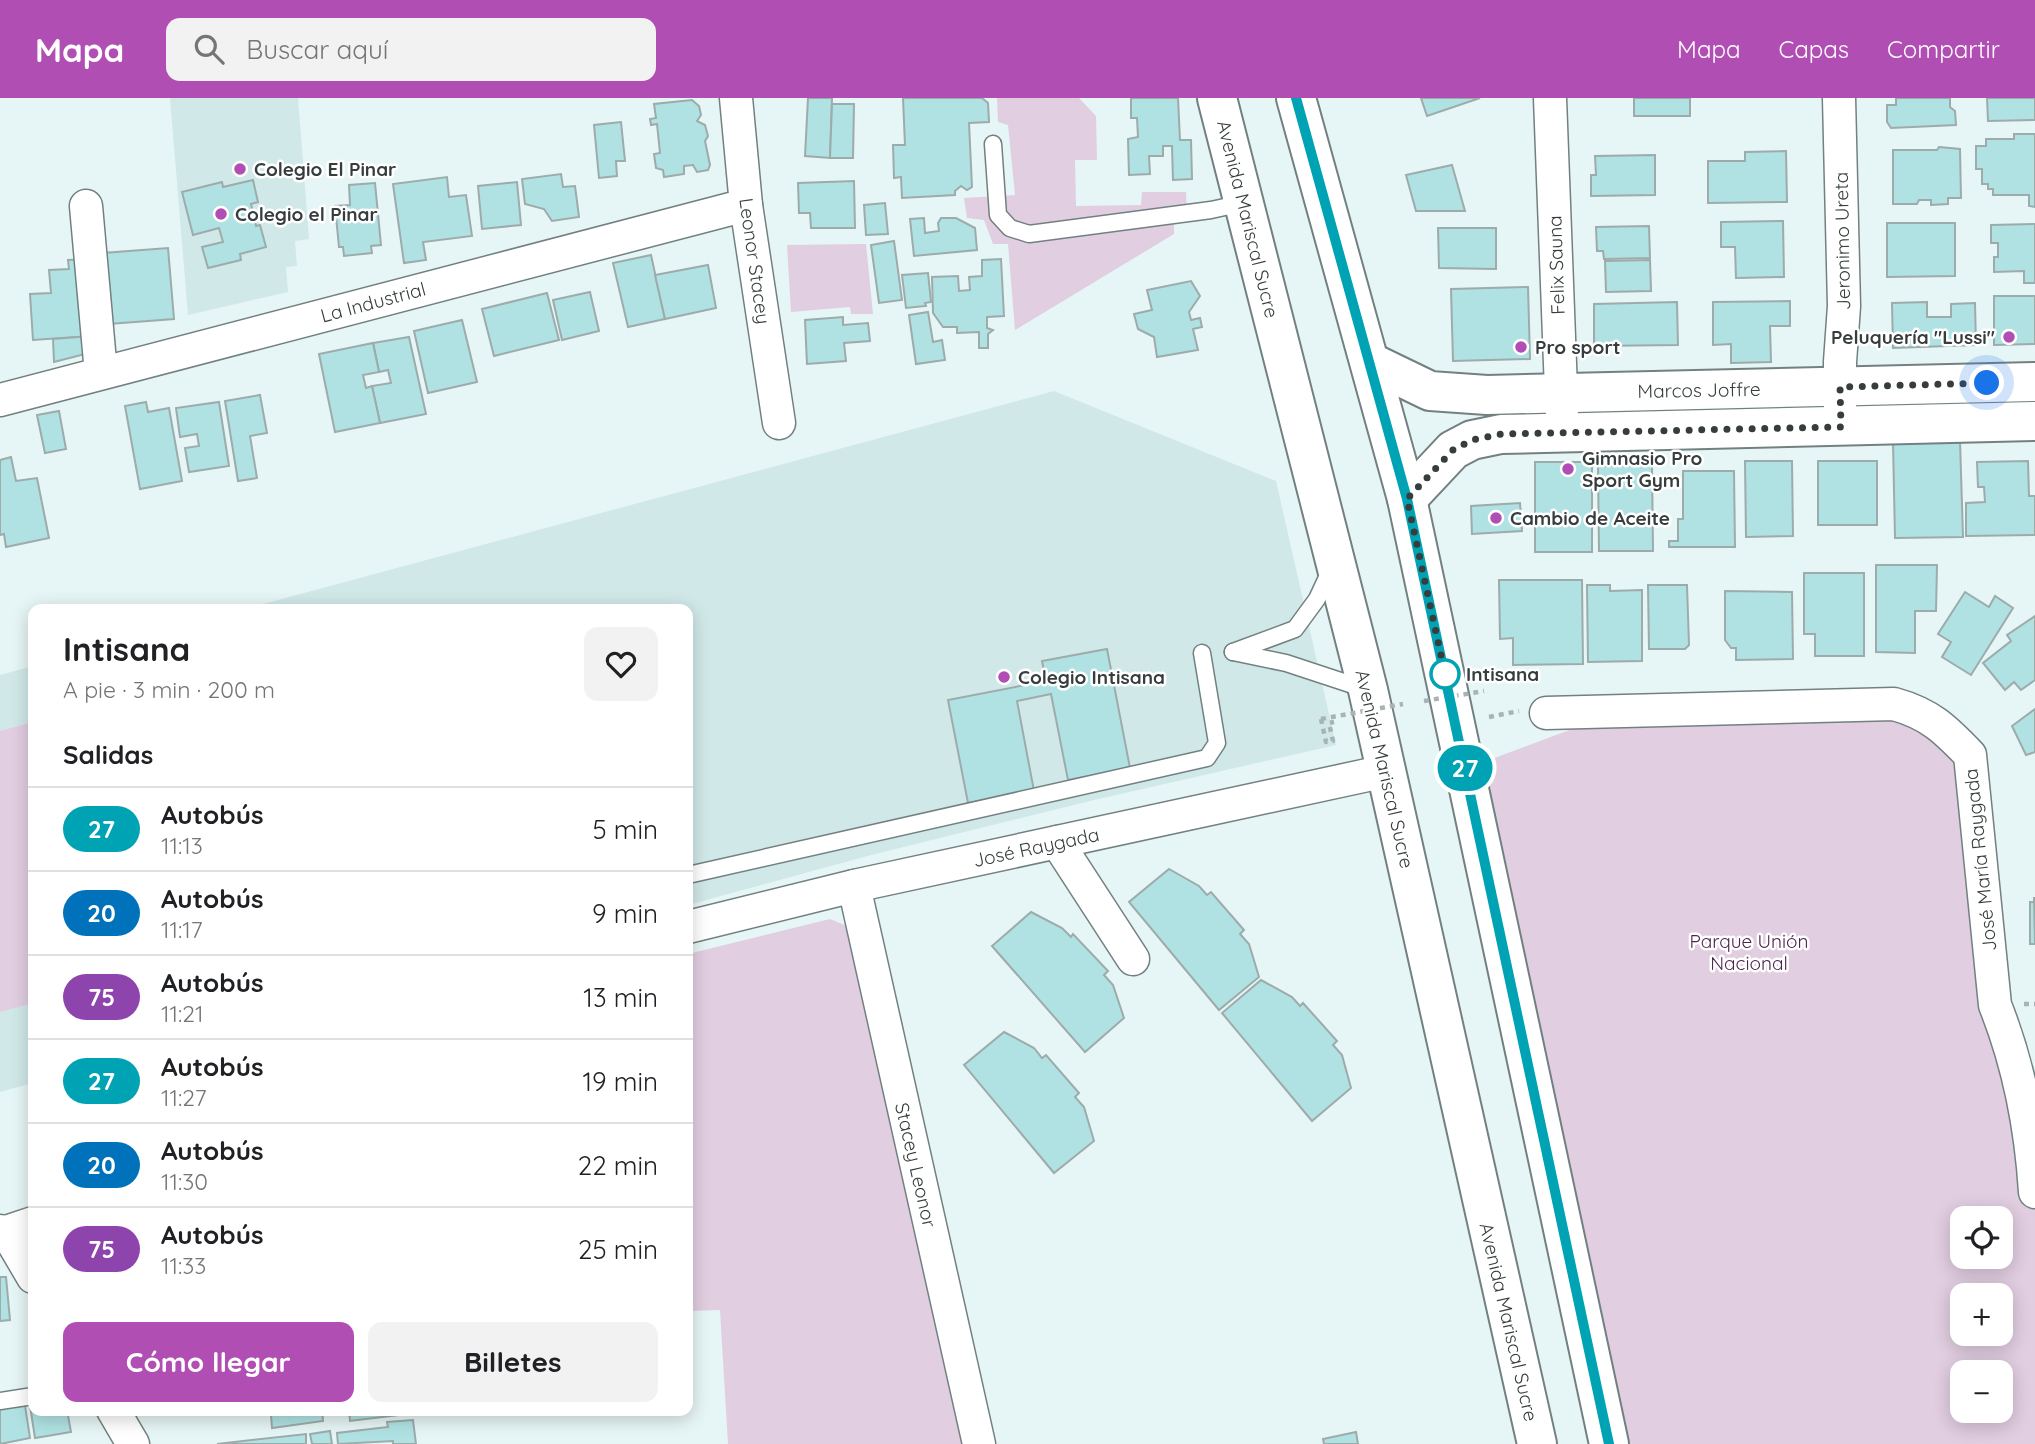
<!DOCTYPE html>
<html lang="es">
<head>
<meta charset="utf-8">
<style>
	body { margin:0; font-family:Quicksand,sans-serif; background:#f2f2f2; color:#202124; height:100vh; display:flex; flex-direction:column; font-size:26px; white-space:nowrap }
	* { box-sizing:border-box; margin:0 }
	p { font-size:23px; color:#757577 }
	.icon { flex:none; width:38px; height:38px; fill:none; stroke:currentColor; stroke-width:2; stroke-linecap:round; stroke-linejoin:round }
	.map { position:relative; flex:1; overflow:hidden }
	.drawer { position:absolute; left:28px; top:506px; width:665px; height:812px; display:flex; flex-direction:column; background:#fff; border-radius:14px; box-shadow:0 4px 18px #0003 }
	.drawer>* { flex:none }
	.badge { padding:0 14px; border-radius:23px; font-size:24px; line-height:46px }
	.tools { position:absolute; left:1950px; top:1108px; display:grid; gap:14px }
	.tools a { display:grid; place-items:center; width:63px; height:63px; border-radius:14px; background:#fff; box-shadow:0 4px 18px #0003; font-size:35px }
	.you { position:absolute; width:35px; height:35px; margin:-18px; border:5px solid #fff; border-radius:50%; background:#1a73e8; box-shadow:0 0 0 10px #1a73e833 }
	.map>.badge { position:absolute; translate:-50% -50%; box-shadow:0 0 0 4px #fff }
	h2 { padding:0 35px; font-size:26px; line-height:63px }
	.round { display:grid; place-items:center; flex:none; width:74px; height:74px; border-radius:14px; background:#f2f2f2 }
	.headline { display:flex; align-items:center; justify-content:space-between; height:119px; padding:0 35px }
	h1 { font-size:33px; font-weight:800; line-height:52px }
	.action { display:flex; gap:14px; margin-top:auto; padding:14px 35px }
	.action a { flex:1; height:80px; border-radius:14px; background:#b14eb4; color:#fff; font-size:28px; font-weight:800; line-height:80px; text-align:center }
	.action a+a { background:#f2f2f2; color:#202124 }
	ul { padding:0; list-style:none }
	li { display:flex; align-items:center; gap:21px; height:84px; padding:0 35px; border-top:2px solid #e0e0e0 }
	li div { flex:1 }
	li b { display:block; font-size:26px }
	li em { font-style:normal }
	li .badge { min-width:77px; font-weight:700; text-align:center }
	header { display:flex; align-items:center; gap:42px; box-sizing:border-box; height:98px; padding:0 35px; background:#b14eb4; color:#fff }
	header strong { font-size:33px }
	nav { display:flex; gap:38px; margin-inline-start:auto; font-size:24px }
	.search { width:490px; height:63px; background:#f2f2f2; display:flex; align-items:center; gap:18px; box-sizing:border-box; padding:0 24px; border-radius:14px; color:#757577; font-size:26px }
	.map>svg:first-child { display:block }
	.built { fill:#d1e8e8 }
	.green { fill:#e1cee1; fill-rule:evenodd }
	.building { fill:#b0e2e3; stroke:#9dabab; stroke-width:2 }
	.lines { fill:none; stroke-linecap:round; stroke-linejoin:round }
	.lane-casing { stroke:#738081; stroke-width:19 }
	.street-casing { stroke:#738081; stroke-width:35 }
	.secondary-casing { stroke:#738081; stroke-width:42 }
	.primary-casing { stroke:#738081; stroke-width:42 }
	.path { stroke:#a8b4b4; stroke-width:4.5; stroke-dasharray:5 5; stroke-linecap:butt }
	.lane { stroke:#fff; stroke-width:16 }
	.street { stroke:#fff; stroke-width:32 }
	.secondary { stroke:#fff; stroke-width:38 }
	.primary { stroke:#fff; stroke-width:38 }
	.path-bridge { stroke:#a8b4b4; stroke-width:4.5; stroke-dasharray:5 5; stroke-linecap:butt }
	.line-casing { stroke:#fff; stroke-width:16 }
	.line { stroke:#00a3b4; stroke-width:10 }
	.walk { stroke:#373d3d; stroke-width:7; stroke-dasharray:0 12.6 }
	.poi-dot { fill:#b14eb4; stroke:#fff; stroke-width:2.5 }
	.stop-dot { fill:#fff; stroke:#00a3b4; stroke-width:3.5 }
	.labels { text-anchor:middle; stroke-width:5; stroke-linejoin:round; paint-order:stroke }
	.poi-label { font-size:19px; font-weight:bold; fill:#373d3d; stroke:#fff; text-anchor:start }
	.street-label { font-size:19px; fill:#373d3d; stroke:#fff }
	.stop-label { font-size:19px; font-weight:bold; fill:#373d3d; stroke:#fff; text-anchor:start }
	.park-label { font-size:19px; fill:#4c264d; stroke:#fff }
</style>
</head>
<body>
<header>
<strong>Mapa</strong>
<div class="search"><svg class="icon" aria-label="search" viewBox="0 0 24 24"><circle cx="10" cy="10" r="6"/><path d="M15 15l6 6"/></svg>Buscar aquí</div>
<nav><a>Mapa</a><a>Capas</a><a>Compartir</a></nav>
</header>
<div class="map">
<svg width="2035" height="1346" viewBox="0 0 2035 1346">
	<rect width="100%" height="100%" fill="#e6f5f5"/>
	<g class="built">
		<path d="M170,0H298L309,141L295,143L297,168L286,169L288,194L188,217Z"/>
		<path d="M1054,293L1276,383L1336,647L1094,702L875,756L688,807V511H245Z"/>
		<path d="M33,568V985L0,994V577Z"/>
	</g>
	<g class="green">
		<path d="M997,0H1079L1096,18L1097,62H1075L1076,108L1141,107L1142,94H1186L1187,116L1174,125V136L1015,232L1008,146H993L984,122L967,120L964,100L1015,97L1008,27L998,24Z"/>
		<path d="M866,146L873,216H851L850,209L791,214L787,147Z"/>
		<path d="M1894,606L1970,657L2035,1094V1346H1612L1465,671L1588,625ZM1962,1120H2000V1158H1962ZM1962,1197H2000V1236H1962ZM1962,1274H2000V1312H1962Z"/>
		<path d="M33,624V905L0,914V633Z"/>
		<path d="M830,821L847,828L970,1346H728L720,1212L688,1213V856Z"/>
	</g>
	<g class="building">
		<path d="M808,0H832L830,60L805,58Z"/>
		<path d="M903,0H982L988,5L989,24L969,25L972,89L967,92L961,88L955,93V97L902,100L901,79L894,80L893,47H905Z"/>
		<path d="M1131,0H1178L1180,42H1191L1192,81L1173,82L1172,48H1163V58H1149L1150,76L1129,77L1128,41L1138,39L1137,20H1131Z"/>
		<path d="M1421,0H1480L1427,18Z"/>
		<rect x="1634" y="0" width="56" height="18"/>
		<path d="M1896,0H1950V9L1955,13L1956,27L1891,30L1887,24V7H1896Z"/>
		<path d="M1987,0H2035V22L1988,23Z"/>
		<path d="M692,2L699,8L701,17L697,23L705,27L708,38L705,43L710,67L708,72L697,74L693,67L684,68V76L664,79L663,72L656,70L654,56L660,55L657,26L651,27L650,21L656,20L654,6Z"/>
		<path d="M832,6H854L853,60H830Z"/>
		<path d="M621,24L625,63H616L617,78L599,80L594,27Z"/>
		<path d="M2014,36H2035V109L2029,108V97H1993V91H1988V86H1982V71H1976V48H1986V41H2014Z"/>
		<path d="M1939,49L1960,51L1961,100H1948V106L1931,107V102H1919L1917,106H1893V52H1937Z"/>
		<path d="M1786,53L1787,104L1708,105V63H1745V54Z"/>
		<path d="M1655,57V97L1591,98V77H1596L1595,58Z"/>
		<path d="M1452,67L1465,113H1416L1406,77Z"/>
		<path d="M561,76L563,89L575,88L579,119L552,123L544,111L525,106L522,81Z"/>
		<path d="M447,79L449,99L466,97L472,138L423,144L426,162L404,165L393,86Z"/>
		<path d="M253,82L258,104L251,106L256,128L260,127L266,149L240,156L241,162L208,170L202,149L223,144L219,130L193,137L182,94L222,84L223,89Z"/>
		<path d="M854,83L855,130H811L810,115H799L798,85Z"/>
		<path d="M517,84L521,127L482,131L478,88Z"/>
		<path d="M375,85L381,147L371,148L372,155L344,158L343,149H339L335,108L350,107L349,87Z"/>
		<path d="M885,105L888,136L866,137L864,107Z"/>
		<path d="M924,120L925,135L939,133L938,125L941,120H956L975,130L977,152L914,158L910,121Z"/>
		<path d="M1783,123L1784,179L1736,180L1735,149H1721V124Z"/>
		<path d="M1887,125H1955V178L1887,179Z"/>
		<path d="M2035,126V185H2024V173L1994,174V159H1998V145H1991V127Z"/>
		<path d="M1649,128L1650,160L1604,161L1603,153H1597L1596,129Z"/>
		<path d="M1438,130H1496V171L1439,170Z"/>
		<path d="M894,143L902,202L879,205L871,147Z"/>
		<path d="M168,150L174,221L109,226L103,155Z"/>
		<path d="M651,157L665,221L628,229L613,165Z"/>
		<path d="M86,161L91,238L33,242L30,196L51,195L49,172L69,171L68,162Z"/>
		<path d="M1001,161L1004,218L987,219V230L993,232L988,236V250H979V234L957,235V229H943L933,215L932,179L958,178L959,193L970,192L969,179L982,178V162Z"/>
		<path d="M1650,162L1651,193L1606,194L1605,163Z"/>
		<path d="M708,167L716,210L665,221L655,177Z"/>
		<path d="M928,175L931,204L925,205L926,208L906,210L902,177Z"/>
		<path d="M1191,183L1200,198L1189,214L1191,222L1200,220L1202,229L1193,231L1198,252L1157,259L1154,239L1138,231L1134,216L1152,212L1147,192Z"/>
		<path d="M1528,189L1530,261L1453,263L1451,191Z"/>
		<path d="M590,194L599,233L562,242L553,202Z"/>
		<path d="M547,195L559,242L494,258L482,211Z"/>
		<path d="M1994,198H2035V246L1994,247Z"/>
		<path d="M1790,203V228H1770L1771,264L1731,265V246L1713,247V204Z"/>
		<path d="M1677,204L1678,247L1594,248V206Z"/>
		<path d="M1927,204V219H1951V206L1975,205L1976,247L1893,250L1892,205Z"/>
		<path d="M928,214L933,244L942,242L945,262L916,266L909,217Z"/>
		<path d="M843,219V227L868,225L870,243L844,245L846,263L807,266L805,222Z"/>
		<path d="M462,222L477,284L428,295L414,233Z"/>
		<path d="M91,238L93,254L54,264L53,241Z"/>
		<path d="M409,239L426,316L380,325L372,288L391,285L388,272L379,274L373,245Z"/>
		<path d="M373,245L379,274L363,277L366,290L372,288L380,325L335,334L319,256Z"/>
		<path d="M260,297L267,335L250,338L257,380L238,383L225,303Z"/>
		<path d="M146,304L148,314L169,310L182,383L140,391L125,308Z"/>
		<path d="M219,304L229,368L189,374L185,350L199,348L197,336L180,339L176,310Z"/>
		<path d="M59,313L66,351L45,355L37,317Z"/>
		<path d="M1960,343L1963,439L1895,440L1893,344Z"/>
		<path d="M11,359L16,383L37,380L49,440L6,449L4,436L0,437V362Z"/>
		<path d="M1745,363H1792L1793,438L1746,439Z"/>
		<rect x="1818" y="363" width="59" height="64"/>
		<path d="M2028,363L2029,398H2035V437L1966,438V405L1985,404L1984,389H1978L1977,364Z"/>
		<rect x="1535" y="364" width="57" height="90"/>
		<path d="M1652,367L1653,453H1599L1598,368Z"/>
		<path d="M1683,373H1734L1735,449H1669V443H1678V421H1683Z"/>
		<path d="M1520,405L1522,433L1472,436L1471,408Z"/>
		<path d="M1876,467H1937L1936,513H1915V555L1876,554Z"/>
		<path d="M1804,475H1864V558H1815V536H1804Z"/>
		<path d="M1499,482H1582L1583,566L1513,567V540L1500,541Z"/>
		<path d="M1587,487H1610V493L1642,492V563L1588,564Z"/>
		<path d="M1648,487H1687L1689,547L1685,551H1649Z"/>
		<path d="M1725,493L1792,494L1793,561L1736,562V550H1731L1725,542Z"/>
		<path d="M1965,494L1989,509L1995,498L2013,510L1971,577L1942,559L1951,544L1938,536Z"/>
		<path d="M2035,518V582L2021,592L2014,584L2005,592L1983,565L2011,543L2007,537Z"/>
		<path d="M1107,551L1130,670L1068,682L1051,596L1017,603L1034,693L968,705L948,602L1046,583L1042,563Z"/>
		<path d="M2035,611V654L2026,657L2012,628Z"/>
		<path d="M1169,771L1199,788L1207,797L1211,794L1244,832L1240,836L1249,846L1259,879L1219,912L1129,804Z"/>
		<path d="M2034,799L2035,846H2030V804H2034Z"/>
		<path d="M1031,814L1062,830L1071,839L1073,836L1108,873L1104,877L1113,887L1124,920L1085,954L992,848Z"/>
		<path d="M1261,882L1292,899L1300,908L1303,905L1337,943L1333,947L1342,957L1351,990L1312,1023L1222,915Z"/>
		<path d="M1004,934L1034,950L1042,960L1046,957L1079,995L1075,999L1084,1009L1094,1043L1054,1075L964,967Z"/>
		<path d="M0,1179H6L10,1222L0,1223Z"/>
		<path d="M24,1301L30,1340L0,1346V1305Z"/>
		<path d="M29,1301H33V1312H67L71,1334L35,1340Z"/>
		<path d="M290,1312H322L323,1323L272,1330L271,1317L290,1314Z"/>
		<path d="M349,1312H398V1317L350,1323Z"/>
		<path d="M413,1322L416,1346H393V1343L338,1346L337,1335L388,1329L387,1324Z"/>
		<path d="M330,1333L332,1346H312L310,1336Z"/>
		<path d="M1356,1334L1358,1346H1324L1323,1341Z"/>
		<path d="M306,1336V1346H217Z"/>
	</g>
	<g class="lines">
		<g class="lane-casing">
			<g id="lane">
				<path d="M993,46L998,117L1010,130L1029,136L1211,112L1243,105"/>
				<path d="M1233,554L1295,531L1317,501L1330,473"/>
				<path d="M1233,554L1286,565L1365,591"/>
				<path d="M688,777L1207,660L1217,645L1202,555"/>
				<path d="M0,1303L33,1298"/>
			</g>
		</g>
		<g class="street-casing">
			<g id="street">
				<path d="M736,0L746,107L779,325"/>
				<path d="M1550,0L1562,319"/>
				<path d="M1839,0L1844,208L1840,264V313"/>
				<path d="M86,108L101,275"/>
				<path d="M0,302L746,107"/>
				<path d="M1546,615L1894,606C1930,616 1945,631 1970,657L1995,907C2019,967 2031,1030 2035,1094"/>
				<path d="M1057,744L1133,861"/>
				<path d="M854,788L979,1346"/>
				<path d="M688,829L854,788L1386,673"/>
				<path d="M0,1133L7,1135L33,1179"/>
				<path d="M0,1136L33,1125"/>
				<path d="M113,1312L133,1346"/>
			</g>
		</g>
		<g class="secondary-casing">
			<g id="secondary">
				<path d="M1370,264L1430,293L1487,297L2035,284"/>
				<path d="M1407,401L1453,352L1472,342L1501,336L2035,323"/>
			</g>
		</g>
		<g class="primary-casing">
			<g id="primary">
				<path d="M1217,0L1368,592L1537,1346"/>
				<path d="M1296,0L1407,401L1609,1346"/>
			</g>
		</g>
		<g class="path">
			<path d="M1489,619L1519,613"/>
			<path d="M1321,621L1326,644L1333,643L1329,625L1334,624"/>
			<path d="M2024,906H2035"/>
		</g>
		<use href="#lane" class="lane"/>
		<use href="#street" class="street"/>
		<use href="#secondary" class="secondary"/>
		<use href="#primary" class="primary"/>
		<g class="path-bridge">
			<path d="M1424,603L1484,593"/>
			<path d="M1321,621L1403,606"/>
		</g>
	</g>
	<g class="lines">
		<g class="line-casing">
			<path id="line" d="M1296,0L1407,401L1609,1346"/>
		</g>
		<use href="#line" class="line"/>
		<path class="walk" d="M1445,576L1447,585L1407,401L1453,352L1472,342L1501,336L1841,329L1840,289L1987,285"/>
	</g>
	<g class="poi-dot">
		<circle cx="240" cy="71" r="7"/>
		<circle cx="221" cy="116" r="7"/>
		<circle cx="2009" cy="239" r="7"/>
		<circle cx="1521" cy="249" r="7"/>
		<circle cx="1568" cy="371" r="7"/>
		<circle cx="1496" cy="420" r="7"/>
		<circle cx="1004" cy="579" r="7"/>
	</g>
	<circle class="stop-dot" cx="1445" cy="576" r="14"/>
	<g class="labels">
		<g class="poi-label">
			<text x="254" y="78">Colegio El Pinar</text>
			<text x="235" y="123">Colegio el Pinar</text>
			<text x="1995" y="246" text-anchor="end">Peluquería "Lussi"</text>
			<text x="1535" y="256">Pro sport</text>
			<text x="1582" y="367">Gimnasio Pro<tspan x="1582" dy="22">Sport Gym</tspan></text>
			<text x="1510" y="427">Cambio de Aceite</text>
			<text x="1018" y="586">Colegio Intisana</text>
		</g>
		<g class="street-label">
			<text transform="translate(1248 121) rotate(76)" y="7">Avenida Mariscal Sucre</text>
			<text transform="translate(1842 143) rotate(-91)" y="7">Jeronimo Ureta</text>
			<text transform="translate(755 163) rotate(82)" y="7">Leonor Stacey</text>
			<text transform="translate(1556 167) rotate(-92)" y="7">Felix Sauna</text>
			<text transform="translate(373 204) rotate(-15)" y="7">La Industrial</text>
			<text transform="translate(1699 292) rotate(-1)" y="7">Marcos Joffre</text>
			<text transform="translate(1385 671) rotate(77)" y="7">Avenida Mariscal Sucre</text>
			<text transform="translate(1036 749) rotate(-12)" y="7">José Raygada</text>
			<text transform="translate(1980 762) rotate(-96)" y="7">José María Raygada</text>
			<text transform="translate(916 1067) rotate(77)" y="7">Stacey Leonor</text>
			<text transform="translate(1509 1224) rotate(77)" y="7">Avenida Mariscal Sucre</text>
		</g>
		<g class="stop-label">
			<text x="1466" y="583">Intisana</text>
		</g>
		<g class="park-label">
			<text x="1749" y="850">Parque Unión<tspan x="1749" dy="22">Nacional</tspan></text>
		</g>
	</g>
</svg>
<div class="tools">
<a><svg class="icon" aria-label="locate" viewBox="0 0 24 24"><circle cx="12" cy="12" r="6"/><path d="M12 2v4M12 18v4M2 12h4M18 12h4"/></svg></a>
<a>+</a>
<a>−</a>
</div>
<div class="you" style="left:1987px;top:285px"></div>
<b class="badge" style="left:1465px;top:670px;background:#00a3b4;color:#fff">27</b>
<section class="drawer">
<div class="headline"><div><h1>Intisana</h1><p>A pie · 3 min · 200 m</p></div><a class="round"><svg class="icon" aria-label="heart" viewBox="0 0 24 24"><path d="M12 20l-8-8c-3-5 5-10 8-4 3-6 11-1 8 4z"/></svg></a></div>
<h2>Salidas</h2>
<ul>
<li><span class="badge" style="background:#00a3b4;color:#fff">27</span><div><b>Autobús</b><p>11:13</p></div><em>5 min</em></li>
<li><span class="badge" style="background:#0072bc;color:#fff">20</span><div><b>Autobús</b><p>11:17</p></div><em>9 min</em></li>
<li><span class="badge" style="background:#8e44ad;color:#fff">75</span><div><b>Autobús</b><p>11:21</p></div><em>13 min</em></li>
<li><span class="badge" style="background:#00a3b4;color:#fff">27</span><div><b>Autobús</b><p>11:27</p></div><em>19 min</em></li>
<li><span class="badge" style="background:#0072bc;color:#fff">20</span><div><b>Autobús</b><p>11:30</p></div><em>22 min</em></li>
<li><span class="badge" style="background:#8e44ad;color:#fff">75</span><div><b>Autobús</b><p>11:33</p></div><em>25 min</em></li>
</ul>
<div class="action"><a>Cómo llegar</a><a>Billetes</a></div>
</section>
</div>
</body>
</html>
